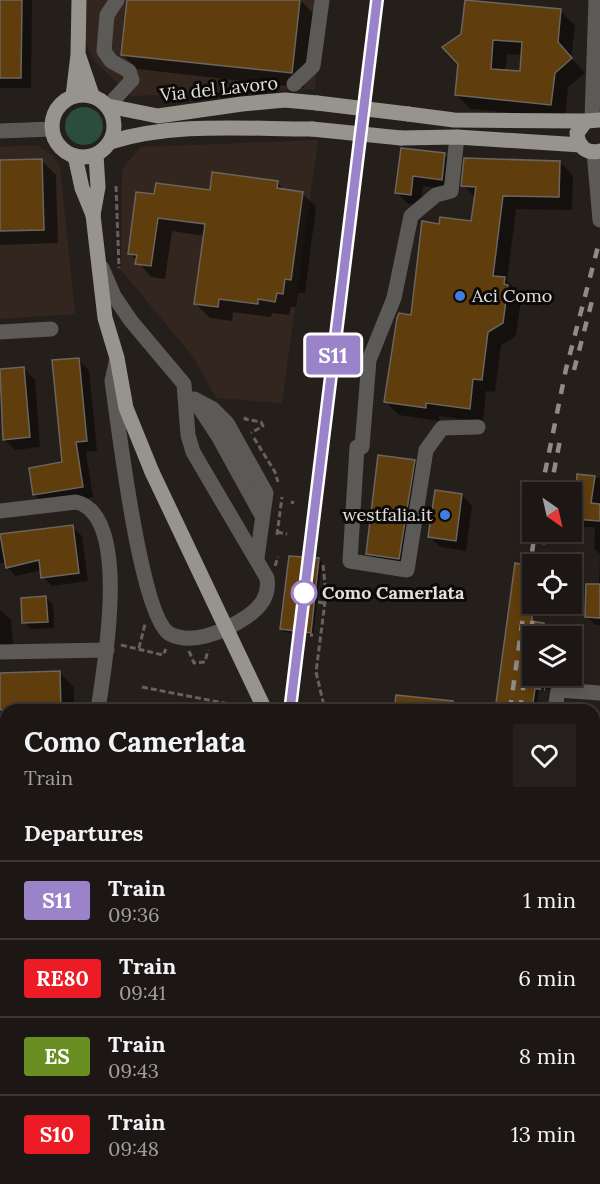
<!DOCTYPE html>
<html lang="en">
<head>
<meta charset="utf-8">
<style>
	body { margin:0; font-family:Lora,serif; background:#25201d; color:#f1f3f6; height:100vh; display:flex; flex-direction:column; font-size:22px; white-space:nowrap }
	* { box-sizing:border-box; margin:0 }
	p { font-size:20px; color:#a09fa0 }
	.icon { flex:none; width:33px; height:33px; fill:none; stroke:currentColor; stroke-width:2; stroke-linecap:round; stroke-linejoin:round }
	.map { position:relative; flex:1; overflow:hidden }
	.side { position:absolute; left:0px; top:704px; width:600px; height:482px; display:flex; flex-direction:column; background:#1c1714; border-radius:18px 18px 0 0; box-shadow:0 3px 9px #0003,0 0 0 2px #3a3634 }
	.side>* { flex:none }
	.badge { padding:0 12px; border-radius:4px; font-size:21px; line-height:39px }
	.needle { width:39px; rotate:146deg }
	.tools { position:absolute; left:522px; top:482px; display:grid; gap:12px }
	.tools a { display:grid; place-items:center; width:60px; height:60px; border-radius:0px; background:#1c1714; box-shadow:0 3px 9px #0003,0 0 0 2px #3a3634; font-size:30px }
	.map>.badge { position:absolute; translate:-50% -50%; box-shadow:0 0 0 3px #fff }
	h2 { padding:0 24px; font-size:22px; line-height:54px }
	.round { display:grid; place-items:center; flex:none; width:63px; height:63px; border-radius:0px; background:#25201d }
	.head { display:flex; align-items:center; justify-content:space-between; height:102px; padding:0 24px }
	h1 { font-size:28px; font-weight:700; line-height:45px }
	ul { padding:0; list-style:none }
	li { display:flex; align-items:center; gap:18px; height:78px; padding:0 24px; border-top:2px solid #3a3634 }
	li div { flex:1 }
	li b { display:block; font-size:22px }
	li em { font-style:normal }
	li .badge { min-width:66px; font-weight:700; text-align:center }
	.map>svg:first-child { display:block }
	.built { fill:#32261f }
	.green { fill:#2a4d3d }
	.shadow { fill:#0007; fill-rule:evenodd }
	.building { fill:#5f3d0c; stroke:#6b655f; stroke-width:1.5; fill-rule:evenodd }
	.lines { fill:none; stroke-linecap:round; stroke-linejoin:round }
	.path { stroke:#66615d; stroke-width:3; stroke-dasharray:6 3; stroke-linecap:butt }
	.minor { stroke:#5c5a57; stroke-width:15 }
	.major { stroke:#96948d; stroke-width:15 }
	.rail { stroke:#8f8b87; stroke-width:4.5; stroke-dasharray:10 10; stroke-linecap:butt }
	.major-bridge { stroke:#96948d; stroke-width:15 }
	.line-casing { stroke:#fff; stroke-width:14 }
	.line { stroke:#9a83c9; stroke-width:9 }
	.shop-dot { fill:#3f7fe0; stroke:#0c0a08; stroke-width:2 }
	.stop-dot { fill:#fff; stroke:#9a83c9; stroke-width:3 }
	.labels { text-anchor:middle; stroke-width:6; stroke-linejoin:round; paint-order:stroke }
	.street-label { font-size:18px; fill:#e3dfdc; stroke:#0c0a08 }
	.poi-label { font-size:18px; fill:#e3dfdc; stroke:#0c0a08; text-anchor:start }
	.stop-label { font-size:18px; font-weight:bold; fill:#e3dfdc; stroke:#0c0a08; text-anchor:start }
</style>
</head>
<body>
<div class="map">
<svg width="600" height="1184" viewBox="0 0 600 1184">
	<rect width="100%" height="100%" fill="#251f1b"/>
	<g class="built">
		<path d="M86,0H325L315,89L131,96L94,61L84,38Z"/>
		<path d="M318,140L282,403L216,398L194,358L121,270L122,170L140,147Z"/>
		<path d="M37,145L52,155L60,166L75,314L0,319V147Z"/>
		<path d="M0,813H6V1050L0,1051Z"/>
	</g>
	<circle class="green" cx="84" cy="126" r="19"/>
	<g class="shadow">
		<path d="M0,0H32L31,88H0Z"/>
		<path d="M129,0H300L314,14L304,88L137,69L122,54Z"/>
		<path d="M560,11L575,25L571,58L585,73L568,87L565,118L471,109L456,95L460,63L444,48ZM507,54L523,55L522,73L505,72Z"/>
		<path d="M402,150L445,155L455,166L453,190L423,186L421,205L408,204L397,193Z"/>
		<path d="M41,160L56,175L58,243L0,245V162Z"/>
		<path d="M560,162L573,176L572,210L516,209L507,281L518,292L521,300L516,336L501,345L495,392L486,391L483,422L439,416V421L399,415L385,401L440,225L473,223L476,198L463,185Z"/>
		<path d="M277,182L285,191L302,193L316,207L305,293H298L296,307H291L289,315L272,313L271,317L233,312L232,321L210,318L196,304L205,236L172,231L165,279L151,277L130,253L156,196Z"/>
		<path d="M78,359L89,370L97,451L86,452L93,497L45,505L34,494L63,463Z"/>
		<path d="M24,369L35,380L40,447L15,450L4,439L0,371Z"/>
		<path d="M414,461L428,475L413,572L382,567L367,553Z"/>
		<path d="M578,475L600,478V625H595L587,617L599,586L600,554L594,549L595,527H583L575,518Z"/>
		<path d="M462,495L472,506L466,551L440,547L430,537Z"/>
		<path d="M73,527L82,536L88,581L52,586L43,577L42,570L16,576L7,567L6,562L0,563V535Z"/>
		<path d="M319,559L322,563L313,635L284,632L281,629Z"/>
		<path d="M526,566L530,570L523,621L543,624L548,628L547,634L559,636H532V675H560L558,685L554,690L539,688L536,710H496Z"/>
		<path d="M46,598L53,605L54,628L31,629L24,622Z"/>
		<path d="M0,610L11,620L13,645H0Z"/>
		<path d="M59,672L74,687V710H6V742L0,743V675Z"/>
		<path d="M595,717H600V745L594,739Z"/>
		<rect x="594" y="754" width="6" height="43"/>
		<rect x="0" y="824" width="6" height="69"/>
		<path d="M594,830L600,832V910H594Z"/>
		<rect x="594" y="932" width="6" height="38"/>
		<path d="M0,966L4,971L2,1034H0Z"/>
		<rect x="594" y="1062" width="6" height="63"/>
		<path d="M0,1117L6,1123V1184H0Z"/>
		<path d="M595,1143H600V1173L595,1168Z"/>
		<path d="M231,1179H280L279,1184H236Z"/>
		<rect x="480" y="1179" width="101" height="5"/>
	</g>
	<g class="building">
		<path d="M0,0H22L21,78H0Z"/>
		<path d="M127,0H300L292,73L121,55Z"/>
		<path d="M465,0L561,9L558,42L572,58L555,73L551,105L455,95L458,64L442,47L461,34ZM493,40L522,42L520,71L491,69Z"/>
		<path d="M401,148L445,153L442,180L413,176L411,195L395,193Z"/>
		<path d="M464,158L560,161L559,197L503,196L493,276L505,277L504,284L508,285L503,323L488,332L482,380L473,379L470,409L426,403V408L384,402L397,318L399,313L411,315L422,221L439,224L440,217L471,221L476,187L461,186Z"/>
		<path d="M42,159L44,230L0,231V160Z"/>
		<path d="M212,172L278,181L277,188L303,192L291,280L285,279L283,294L277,293L275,302L258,299V304L219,299L218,307L194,304L205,224L158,218L151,266L135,264L137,255L128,254L136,192L154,194L156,183L210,190Z"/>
		<path d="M79,358L87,441L76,442L83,487L33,495L29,468L62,462L52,360Z"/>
		<path d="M24,367L30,437L3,440L0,369Z"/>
		<path d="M378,455L415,460L399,559L366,554Z"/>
		<path d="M577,474L595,476L591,503L600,504V521L574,519Z"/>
		<path d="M435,490L462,494L456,541L428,537Z"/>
		<path d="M73,525L79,573L41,578L39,560L6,568L0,534Z"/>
		<path d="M289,556L319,558L311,633L280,629Z"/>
		<path d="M515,563L526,565L521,605H532V621L544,623L542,636H532V675H537L532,709L507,706L506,710H495Z"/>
		<path d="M586,584H600V618L585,617Z"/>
		<path d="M46,596L48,622L22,623L21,598Z"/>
		<path d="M60,671L61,710H0V673Z"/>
		<path d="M396,695L453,701L452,710H394Z"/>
	</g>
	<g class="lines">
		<g class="path">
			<path d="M116,186L119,268"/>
			<path d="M246,417L245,419L261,422L263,426L251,433"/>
			<path d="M254,438L275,472L278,482"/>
			<path d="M291,502L294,503"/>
			<path d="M277,532L287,534"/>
			<path d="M277,535L282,497"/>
			<path d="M323,565L326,594L316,672L325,710"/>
			<path d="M275,566L278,557"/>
			<path d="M318,602L324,603"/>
			<path d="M310,635H313"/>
			<path d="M121,645L163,655L166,649"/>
			<path d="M139,648L145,624"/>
			<path d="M189,651L194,663L205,662L208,650"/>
			<path d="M142,687L244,707"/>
			<path d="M535,688L545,689"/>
		</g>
		<g class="minor">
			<path d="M294,84L313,66L322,0"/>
			<path d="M108,106L132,80L129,71L111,61L104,51L107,15L117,0"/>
			<path d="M592,119L596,0"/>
			<path d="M0,131L52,129"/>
			<path d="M457,137L451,191L436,195L411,216L394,298L369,360L362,447H357L350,561L407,570L426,450L442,428L478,427"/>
			<path d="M594,152L600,220"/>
			<path d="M102,268L114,296L131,321L184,384L188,435L193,452L267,578C270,599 257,611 240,621C222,632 192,645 170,634C140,617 118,421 112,381L117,358"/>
			<path d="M0,332L51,329"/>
			<path d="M194,399L213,409L227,423L266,493L257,558"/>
			<path d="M195,401L218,436L261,514"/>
			<path d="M0,511L76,502C132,515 104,668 98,710"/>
			<path d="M0,652L107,650"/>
			<path d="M555,710L558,690L600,693"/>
			<path d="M18,1184L19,1179"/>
		</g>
		<g class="major">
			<path d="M79,57L92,95"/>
			<circle cx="83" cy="126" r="31"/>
			<path d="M73,96L78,55L79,0"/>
			<path d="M108,106L158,116L242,104L285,100L317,103"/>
			<path d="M408,114L454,120L586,121"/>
			<path d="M600,120L586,121L577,133C578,147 586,154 600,151"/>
			<path d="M401,138L457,137L581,145"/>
			<path d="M110,142C174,122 245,129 312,129"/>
			<path d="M75,156L82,188L93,215L105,318L117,358L126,408L152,472"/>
			<path d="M93,215L98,187L96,155"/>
			<path d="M309,1184L311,1179"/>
			<path d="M331,1184L333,1179"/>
			<path d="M347,1184V1179"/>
		</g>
		<g class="rail">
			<path d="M574,370L593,297"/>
			<path d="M541,492L566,369L600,239"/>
			<path d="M550,492L560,440"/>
			<path d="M540,564L545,531"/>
			<path d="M290,710L377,0"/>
			<path d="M510,710L535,531"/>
			<path d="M520,710L535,603"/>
			<path d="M154,1184L156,1179"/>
			<path d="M427,1184L428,1179"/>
		</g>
		<g class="major-bridge">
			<path d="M317,103L408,114"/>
			<path d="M312,129L401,138"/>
			<path d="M152,472L265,710"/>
		</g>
	</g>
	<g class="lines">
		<g class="line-casing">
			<path id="line" d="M290,710L377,0"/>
		</g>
		<use href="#line" class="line"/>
	</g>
	<g class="shop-dot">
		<circle cx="460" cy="296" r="6"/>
		<circle cx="445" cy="515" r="6"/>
	</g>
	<circle class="stop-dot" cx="304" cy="593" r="12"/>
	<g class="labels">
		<g class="street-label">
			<text transform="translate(219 89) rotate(-6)" y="6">Via del Lavoro</text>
		</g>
		<g class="poi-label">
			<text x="472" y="302">Aci Como</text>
			<text x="433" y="521" text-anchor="end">westfalia.it</text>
		</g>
		<g class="stop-label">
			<text x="322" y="599">Como Camerlata</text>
		</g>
	</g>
</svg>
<div class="tools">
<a><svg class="needle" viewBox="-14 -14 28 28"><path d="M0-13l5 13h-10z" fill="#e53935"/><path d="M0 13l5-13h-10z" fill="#a09fa0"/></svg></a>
<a><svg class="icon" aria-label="locate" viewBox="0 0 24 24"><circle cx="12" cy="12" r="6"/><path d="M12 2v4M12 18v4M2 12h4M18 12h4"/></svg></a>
<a><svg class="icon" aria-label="layers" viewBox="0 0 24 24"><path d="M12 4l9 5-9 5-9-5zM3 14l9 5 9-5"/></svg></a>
</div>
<b class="badge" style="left:333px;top:355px;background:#9a83c9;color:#fff">S11</b>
<section class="side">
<div class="head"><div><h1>Como Camerlata</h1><p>Train</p></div><a class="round"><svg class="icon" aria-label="heart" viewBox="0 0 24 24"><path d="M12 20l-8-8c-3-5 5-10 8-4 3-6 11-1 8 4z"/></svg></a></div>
<h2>Departures</h2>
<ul>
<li><span class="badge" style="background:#9a83c9;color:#fff">S11</span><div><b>Train</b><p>09:36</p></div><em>1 min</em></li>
<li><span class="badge" style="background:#ed1c24;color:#fff">RE80</span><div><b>Train</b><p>09:41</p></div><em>6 min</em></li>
<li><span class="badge" style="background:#6b8e23;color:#fff">ES</span><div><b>Train</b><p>09:43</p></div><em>8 min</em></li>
<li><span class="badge" style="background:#ed1c24;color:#fff">S10</span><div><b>Train</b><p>09:48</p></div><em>13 min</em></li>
</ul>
</section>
</div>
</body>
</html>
